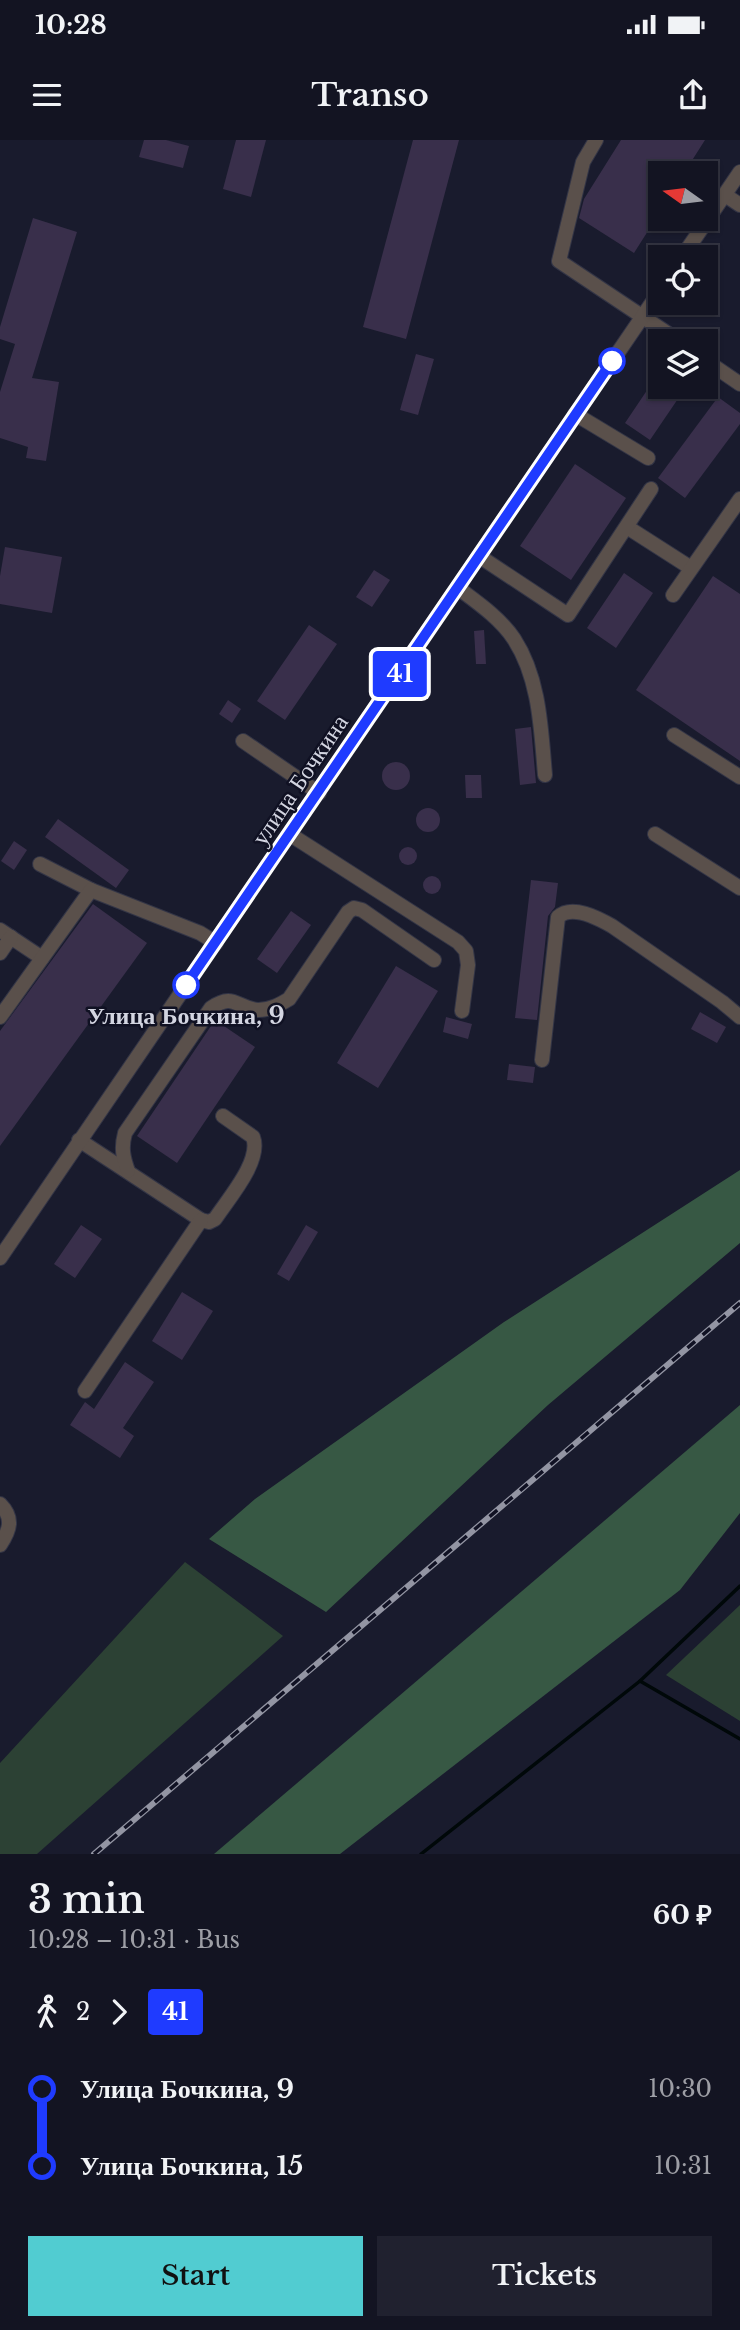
<!DOCTYPE html>
<html lang="en">
<head>
<meta charset="utf-8">
<style>
	body { margin:0; font-family:"Libre Baskerville",serif; background:#20212f; color:#f1f3f6; height:100vh; display:flex; flex-direction:column; font-size:26px; white-space:nowrap }
	* { box-sizing:border-box; margin:0 }
	p { font-size:23px; color:#9d9ea5 }
	.icon { flex:none; width:38px; height:38px; fill:none; stroke:currentColor; stroke-width:2; stroke-linecap:round; stroke-linejoin:round }
	.map { position:relative; height:1714px; overflow:hidden }
	.sheet { display:flex; flex-direction:column; background:#131422; flex:1 }
	.sheet>* { flex:none }
	.badge { padding:0 14px; border-radius:5px; font-size:24px; line-height:46px }
	.needle { width:46px; rotate:284deg }
	.controls { position:absolute; left:648px; top:21px; display:grid; gap:14px }
	.controls a { display:grid; place-items:center; width:70px; height:70px; border-radius:0px; background:#131422; box-shadow:0 2px 5px #0004,0 0 0 2px #323340; font-size:35px }
	.map>.badge { position:absolute; translate:-50% -50%; box-shadow:0 0 0 4px #fff }
	.legs { display:flex; align-items:center; gap:10px; height:77px; padding:0 28px; font-size:23px }
	.legs p { margin-inline-start:auto }
	.headline { display:flex; align-items:center; justify-content:space-between; height:119px; padding:0 28px }
	h1 { font-size:38px; font-weight:600; line-height:52px }
	.button { display:flex; gap:14px; margin-top:auto; padding:14px 28px }
	.button a { flex:1; height:80px; border-radius:0px; background:#51ccd1; color:#111; font-size:28px; font-weight:600; line-height:80px; text-align:center }
	.button a+a { background:#20212f; color:#f1f3f6 }
	ul { padding:0 28px; list-style:none }
	li { display:flex; align-items:center; gap:24px; height:77px; font-size:26px }
	li i { display:grid; place-items:center; width:10px; height:100%; margin:0 9px; background:currentColor }
	li i::after { content:''; width:18px; height:18px; margin:-9px; border:5px solid; border-radius:50%; background:#131422 }
	li p { margin-inline-start:auto }
	li:first-child i { background:linear-gradient(#0000 50%,currentColor 0) }
	li:last-child i { background:linear-gradient(currentColor 50%,#0000 0) }
	.status { display:flex; justify-content:space-between; align-items:center; height:49px; padding:0 35px; background:#131422; direction:ltr }
	.status svg { height:19px; fill:currentColor }
	header { display:flex; justify-content:space-between; align-items:center; height:91px; padding:0 28px; background:#131422; font-size:32px; font-weight:600 }
	.map>svg:first-child { display:block }
	.green { fill:#2c4134 }
	.forest { fill:#375844 }
	.lines { fill:none; stroke-linecap:round; stroke-linejoin:round }
	.stream { stroke:#000809; stroke-width:3.5 }
	.building { fill:#392f4b }
	.minor-casing { stroke:#333546; stroke-width:16 }
	.minor { stroke:#5a504b; stroke-width:14 }
	.rail-casing { stroke:#9395a3; stroke-width:6 }
	.rail { stroke:#101123; stroke-width:3.5; stroke-dasharray:10; stroke-linecap:butt }
	.line-1-casing { stroke:#fff; stroke-width:16 }
	.line-1 { stroke:#1f3bff; stroke-width:10 }
	.stop-1-dot { fill:#fff; stroke:#1f3bff; stroke-width:3.5 }
	.labels { text-anchor:middle; stroke-width:5; stroke-linejoin:round; paint-order:stroke }
	.street-label { font-size:24px; fill:#d3d5e1; stroke:#101123 }
	.stop-label { font-size:24px; font-weight:bold; fill:#d3d5e1; stroke:#101123 }
</style>
</head>
<body>
<div class="status"><b>10:28</b><svg viewBox="0 0 49 12"><path d="M0 12V9h3v3zM5 12V6h3v6zM10 12V3h3v9zM15 12V0h3v12zM26 1h20v11H26zM47 4h2v5h-2z"/></svg></div>
<header><svg class="icon" aria-label="menu" viewBox="0 0 24 24"><path d="M4 6h16M4 12h16M4 18h16"/></svg>Transo<svg class="icon" aria-label="share" viewBox="0 0 24 24"><path d="M12 15V3M7 8l5-5 5 5M5 13v7h14v-7"/></svg></header>
<div class="map">
<svg width="740" height="1714" viewBox="0 0 740 1714">
	<rect width="100%" height="100%" fill="#191b2d"/>
	<g class="green">
		<path d="M185,1422L283,1496L37,1714H0V1623Z"/>
		<path d="M740,1465V1581L666,1535Z"/>
	</g>
	<g class="forest">
		<path d="M740,1030V1103L548,1265L326,1472L209,1399L255,1359L504,1182Z"/>
		<path d="M740,1265V1373L680,1450L340,1714H214Z"/>
	</g>
	<g class="lines">
		<g class="stream">
			<path d="M640,1541L740,1599"/>
			<path d="M421,1714L640,1541L740,1446"/>
		</g>
	</g>
	<g class="building">
		<path d="M144,0H166L189,6L183,28L139,17Z"/>
		<path d="M236,0H266L251,57L223,49Z"/>
		<path d="M413,0H459L406,199L363,187Z"/>
		<path d="M621,0H705L684,33H660V72L634,113L579,78L584,59Z"/>
		<path d="M33,78L77,92L32,238L59,242L46,321L26,318L28,307L0,298V252L15,204L0,199V187Z"/>
		<path d="M416,214L434,219L418,275L400,270Z"/>
		<path d="M660,231V247H686L650,300L625,283Z"/>
		<path d="M718,257L740,273V284L685,358L658,338Z"/>
		<path d="M575,324L626,358L571,440L520,406Z"/>
		<path d="M5,407L62,417L52,473L0,464V436Z"/>
		<path d="M374,430L390,440L372,467L356,457Z"/>
		<path d="M624,433L653,453L616,508L587,488Z"/>
		<path d="M713,436L740,454V621L636,550Z"/>
		<path d="M309,485L337,504L285,580L257,561Z"/>
		<path d="M484,490L486,524H476L474,491Z"/>
		<path d="M228,560L241,569L232,583L219,574Z"/>
		<path d="M531,587L536,643L520,645L515,589Z"/>
		<circle cx="396" cy="636" r="14"/>
		<path d="M465,635H481L482,658H466Z"/>
		<circle cx="428" cy="680" r="12"/>
		<path d="M58,679L129,730L116,748L45,697Z"/>
		<path d="M14,701L27,710L14,730L1,721Z"/>
		<circle cx="408" cy="716" r="9"/>
		<circle cx="432" cy="745" r="9"/>
		<path d="M531,740L558,743L555,767L548,776L537,880L515,878Z"/>
		<path d="M93,764L147,803L0,1006V891Z"/>
		<path d="M291,771L311,785L277,833L257,819Z"/>
		<path d="M396,826L438,851L378,948L337,923Z"/>
		<path d="M700,872L726,887L717,903L691,889Z"/>
		<path d="M446,877L472,884L468,899L443,892Z"/>
		<path d="M215,880L255,907L177,1023L137,996Z"/>
		<path d="M509,924L535,927L533,943L507,940Z"/>
		<path d="M81,1085L102,1099L75,1138L54,1124Z"/>
		<path d="M306,1085L318,1092L289,1141L277,1134Z"/>
		<path d="M182,1152L213,1171L182,1220L152,1201Z"/>
		<path d="M125,1222L154,1242L123,1288L134,1296L120,1318L70,1285L85,1262L94,1269Z"/>
	</g>
	<g class="lines">
		<g class="minor-casing">
			<g id="minor">
				<path d="M596,0L583,22L559,121L679,201"/>
				<path d="M725,55L740,65"/>
				<path d="M682,117L740,32"/>
				<path d="M705,220L740,244"/>
				<path d="M575,274L648,318"/>
				<path d="M627,387L691,428"/>
				<path d="M479,416L568,475L651,349"/>
				<path d="M458,448C478,463 500,478 514,499C540,539 541,590 545,635"/>
				<path d="M673,455L740,359"/>
				<path d="M674,595L740,637"/>
				<path d="M243,601L319,653"/>
				<path d="M655,694L740,748"/>
				<path d="M291,695L458,802L466,811L468,825L462,871"/>
				<path d="M40,724L91,750"/>
				<path d="M0,790L42,818"/>
				<path d="M0,813L11,797"/>
				<path d="M0,877L91,750L200,793L216,803"/>
				<path d="M542,920L558,777C572,764 598,778 612,786L722,862L740,877"/>
				<path d="M79,1000L201,1080L209,1082L215,1079C228,1059 262,1021 253,997L223,976"/>
				<path d="M128,1031C123,1017 121,1008 125,993L211,868C234,852 236,868 258,870C270,870 279,865 289,859L348,772L354,768L362,770L434,820"/>
				<path d="M0,1118L660,151"/>
				<path d="M85,1251L201,1080"/>
				<path d="M0,1364C14,1378 10,1390 0,1405"/>
			</g>
		</g>
		<use href="#minor" class="minor"/>
		<g class="rail-casing">
			<path id="rail" d="M94,1714L740,1163"/>
		</g>
		<use href="#rail" class="rail"/>
	</g>
	<g class="lines">
		<g class="line-1-casing">
			<path id="line-1" d="M186,845L612,221"/>
		</g>
		<use href="#line-1" class="line-1"/>
	</g>
	<g class="stop-1-dot">
		<circle cx="612" cy="221" r="12"/>
		<circle cx="186" cy="845" r="12"/>
	</g>
	<g class="labels">
		<g class="street-label">
			<text transform="translate(300 640) rotate(-56)" y="8">улица Бочкина</text>
		</g>
		<g class="stop-label">
			<text x="186" y="884">Улица Бочкина, 9</text>
		</g>
	</g>
</svg>
<div class="controls">
<a><svg class="needle" viewBox="-14 -14 28 28"><path d="M0-13l5 13h-10z" fill="#e53935"/><path d="M0 13l5-13h-10z" fill="#9d9ea5"/></svg></a>
<a><svg class="icon" aria-label="locate" viewBox="0 0 24 24"><circle cx="12" cy="12" r="6"/><path d="M12 2v4M12 18v4M2 12h4M18 12h4"/></svg></a>
<a><svg class="icon" aria-label="layers" viewBox="0 0 24 24"><path d="M12 4l9 5-9 5-9-5zM3 14l9 5 9-5"/></svg></a>
</div>
<b class="badge" style="left:400px;top:534px;background:#1f3bff;color:#fff">41</b>
</div>
<section class="sheet">
<div class="headline"><div><h1>3 min</h1><p>10:28 – 10:31 · Bus</p></div><b>60 ₽</b></div>
<div class="legs"><svg class="icon" aria-label="walk" viewBox="0 0 24 24"><circle cx="13" cy="4" r="2"/><path d="M13 8l-2 6 4 7M11 14l-3 7M7 12l3-4h3l4 4"/></svg>2<svg class="icon" aria-label="forward" viewBox="0 0 24 24"><path d="M9 5l7 7-7 7"/></svg><b class="badge" style="background:#1f3bff;color:#fff">41</b></div>
<ul>
<li><i style="color:#1f3bff"></i><b>Улица Бочкина, 9</b><p>10:30</p></li>
<li><i style="color:#1f3bff"></i><b>Улица Бочкина, 15</b><p>10:31</p></li>
</ul>
<div class="button"><a>Start</a><a>Tickets</a></div>
</section>
</body>
</html>
